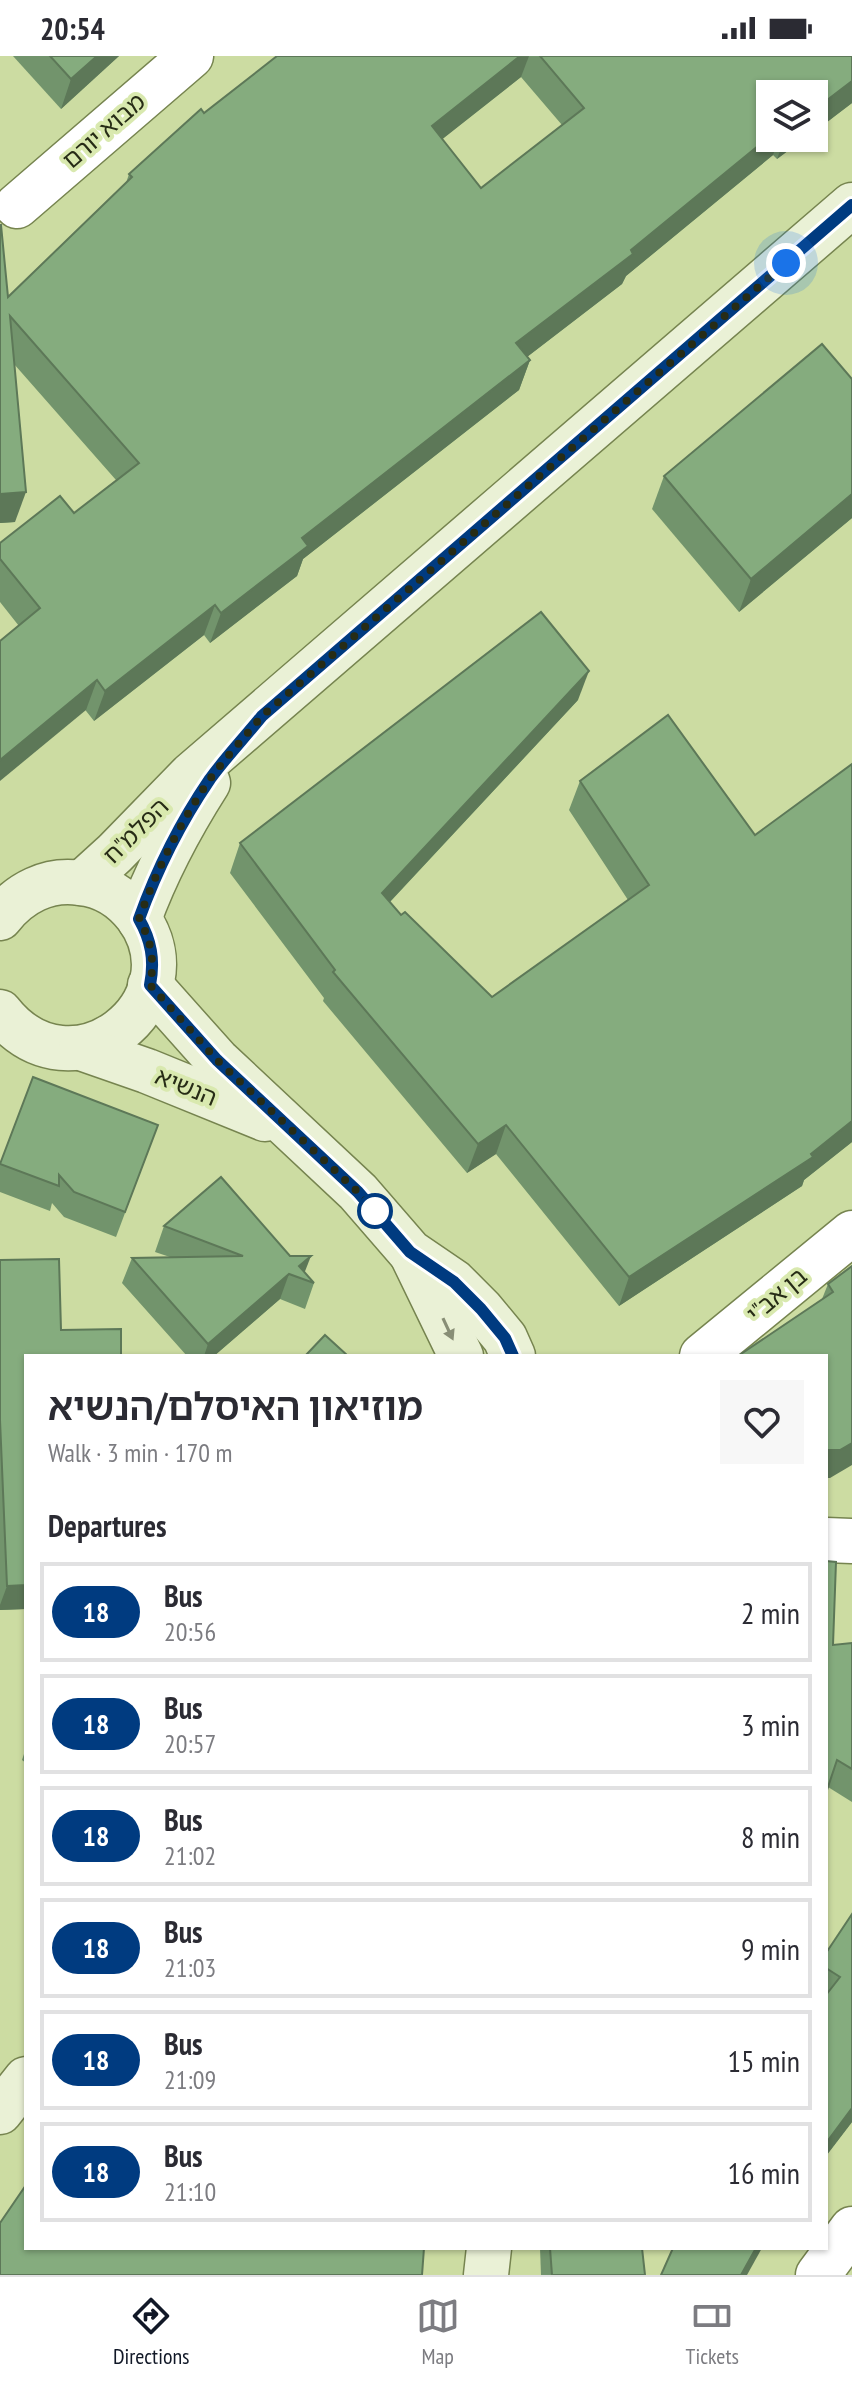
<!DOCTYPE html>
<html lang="en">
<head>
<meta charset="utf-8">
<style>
	body { margin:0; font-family:"PT Sans Narrow","Noto Sans Hebrew",sans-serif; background:#f7f7f7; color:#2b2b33; height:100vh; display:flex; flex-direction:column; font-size:30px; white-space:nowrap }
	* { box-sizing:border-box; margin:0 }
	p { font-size:26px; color:#7c7c81 }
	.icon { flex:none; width:44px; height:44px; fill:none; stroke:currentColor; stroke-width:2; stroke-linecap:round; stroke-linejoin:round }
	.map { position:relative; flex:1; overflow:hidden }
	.panel { position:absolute; left:24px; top:1298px; width:804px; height:896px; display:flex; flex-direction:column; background:#fff; border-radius:0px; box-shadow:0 2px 6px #0004 }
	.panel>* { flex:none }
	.badge { padding:0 16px; border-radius:26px; font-size:28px; line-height:52px }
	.fabs { position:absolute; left:756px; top:24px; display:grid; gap:16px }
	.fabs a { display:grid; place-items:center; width:72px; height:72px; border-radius:0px; background:#fff; box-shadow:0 2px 6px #0004; font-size:40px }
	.you { position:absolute; width:40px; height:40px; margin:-20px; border:6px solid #fff; border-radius:50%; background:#1a73e8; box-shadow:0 0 0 12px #1a73e833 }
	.map>.badge { position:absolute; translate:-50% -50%; box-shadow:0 0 0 4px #fff }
	h2 { padding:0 24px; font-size:30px; line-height:72px }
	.round { display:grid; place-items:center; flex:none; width:84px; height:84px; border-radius:0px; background:#f7f7f7 }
	.overview { display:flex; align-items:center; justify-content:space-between; height:136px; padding:0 24px }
	h1 { font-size:38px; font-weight:600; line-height:60px }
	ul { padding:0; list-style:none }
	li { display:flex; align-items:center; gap:24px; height:100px; margin:0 16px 12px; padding:0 8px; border:4px solid #e1e1e2; border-radius:0px }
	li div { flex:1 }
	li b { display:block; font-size:30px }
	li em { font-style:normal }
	li .badge { min-width:88px; font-weight:700; text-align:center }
	.status { display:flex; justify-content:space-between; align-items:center; height:56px; padding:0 40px; background:#fff; direction:ltr }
	.status svg { height:22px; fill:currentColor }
	.dock { display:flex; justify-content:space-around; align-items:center; height:112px; border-top:2px solid #e1e1e2; background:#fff; font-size:22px; color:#7c7c81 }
	.dock a { display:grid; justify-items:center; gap:4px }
	.dock .on { color:#111827 }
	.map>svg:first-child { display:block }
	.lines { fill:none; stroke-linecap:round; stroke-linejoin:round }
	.street-casing { stroke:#76844f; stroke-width:47 }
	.secondary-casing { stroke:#76844f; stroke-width:47 }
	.street { stroke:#fff; stroke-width:44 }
	.secondary { stroke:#eaf1d6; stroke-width:44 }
	.wall { fill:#72946c; fill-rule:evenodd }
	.shaded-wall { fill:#5d7858 }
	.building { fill:#85ac7e; stroke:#5d7858; stroke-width:2 }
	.oneway { fill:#888e76 }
	.line-casing { stroke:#fff; stroke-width:18 }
	.line { stroke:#003b80; stroke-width:12 }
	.walk { stroke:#272c16; stroke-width:8; stroke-dasharray:0 14.4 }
	.stop-dot { fill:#fff; stroke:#003b80; stroke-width:4 }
	.labels { text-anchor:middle; stroke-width:8; stroke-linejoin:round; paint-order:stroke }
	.street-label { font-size:24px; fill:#272c16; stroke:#d9e9af }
</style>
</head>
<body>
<div class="status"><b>20:54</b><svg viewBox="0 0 49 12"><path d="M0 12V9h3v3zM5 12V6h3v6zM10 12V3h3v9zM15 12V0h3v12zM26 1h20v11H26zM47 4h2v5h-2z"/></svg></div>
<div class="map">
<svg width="852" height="2219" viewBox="0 0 852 2219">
	<rect width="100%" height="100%" fill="#ccdca2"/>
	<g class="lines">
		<g class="street-casing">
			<g id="street">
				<path d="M17,150L191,0"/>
				<path d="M702,1300L852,1177"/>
				<path d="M826,1484L852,1485"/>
				<path d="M818,2219L852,2173"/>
			</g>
		</g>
		<g class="secondary-casing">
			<g id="secondary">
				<path d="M82,827L115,797L191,719L852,149"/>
				<path d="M0,862C19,837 48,822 80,827C103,829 123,842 137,860C200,946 72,1048 0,956"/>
				<path d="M139,863C157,814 180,771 208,727"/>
				<path d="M150,929L217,1004L358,1136L410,1196L454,1226L481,1253L505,1282L513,1300"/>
				<path d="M81,992L147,1015L265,1063"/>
				<path d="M413,1201L461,1300"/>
				<path d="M0,2056L26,2023"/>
				<path d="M486,2219L489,2192"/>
			</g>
		</g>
		<use href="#street" class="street"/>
		<use href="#secondary" class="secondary"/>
	</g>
	<g class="wall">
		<path d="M13,0H119L61,53Z"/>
		<path d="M277,0H852V47L814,76V38L770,82H805L777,103L773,99L626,220L622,228L527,301L530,304L519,334L303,503L297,520L210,587L204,579L94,665L0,546V487L74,457L116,424L14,308L15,466L0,467V169L8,241L126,127L129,118ZM521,21L562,69L481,132L442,83Z"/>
		<path d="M852,323V462L739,556L652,453L664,420Z"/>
		<path d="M578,644L390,846L401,859L492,941L628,844L569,754L580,725L755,779L852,708V1086L804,1124L802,1130L619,1250L496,1098L467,1117L323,945L324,942L230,817L240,787Z"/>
		<path d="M158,1069L116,1181L64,1161L52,1147L50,1155L0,1136V1107Z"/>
		<path d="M164,1170L304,1217L314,1227L305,1253L280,1243L214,1300H187L122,1227L132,1202L170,1201L155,1196Z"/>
		<path d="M0,1204L26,1300V1553L0,1554Z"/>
		<path d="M852,1210L830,1422H826V1300L822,1243L828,1228Z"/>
		<path d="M852,1587V1746L828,1731L833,1589Z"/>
		<path d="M26,1692V1707L22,1704Z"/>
		<path d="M852,1858V2066L826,2100V1897Z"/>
		<path d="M540,2192H642L645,2219H541Z"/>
	</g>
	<g class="shaded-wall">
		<path d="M97,0H119L61,53L71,23Z"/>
		<path d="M520,0H529L521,21L421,100L432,70Z"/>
		<path d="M852,22V47L814,76V54Z"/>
		<path d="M770,80V82H779L773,99L626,220L622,228L506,317L516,287Z"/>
		<path d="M785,82H805L777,103Z"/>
		<path d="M530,304L519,334L303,503L297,520L210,587L221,557L302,482Z"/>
		<path d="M26,436L15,466L0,467V438Z"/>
		<path d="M852,438V462L739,556L751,523Z"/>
		<path d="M215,549L204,579L94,665L105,635Z"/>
		<path d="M589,615L578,644L371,866L382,837Z"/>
		<path d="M97,624L86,654L0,725V704Z"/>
		<path d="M852,1065V1086L804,1124L802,1130L619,1250L629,1221L811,1098Z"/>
		<path d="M506,1069L496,1098L467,1117L478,1088Z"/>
		<path d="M311,1200L302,1223L299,1210Z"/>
		<path d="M289,1218L280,1243L214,1300H204L208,1288Z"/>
		<path d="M852,1387V1409L830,1422H826V1394Z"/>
		<path d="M26,1529V1553L0,1554V1549L7,1530Z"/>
		<path d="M852,2052V2066L826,2100V2087Z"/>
		<path d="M756,2192H762L747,2219H741Z"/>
	</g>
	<g class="building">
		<path d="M50,0H97L71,23Z"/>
		<path d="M277,0H520L432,70L481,132L584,52L540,0H852V25L814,54V38H770V80L631,194L633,198L516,287L530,304L302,482L308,490L221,557L215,549L105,635L97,624L0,704V585L40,552L0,503V487L60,440L74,457L139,407L10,260L26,436L0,438V169H1L8,241L132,121L129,118L201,53L204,57Z"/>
		<path d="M822,288L852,323V438L751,523L664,420Z"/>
		<path d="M541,556L589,615L382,837L401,859L405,856L492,941L649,829L580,725L668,659L755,779L852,708V1065L811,1098L813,1101L629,1221L506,1069L478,1088L333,916L335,914L240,787Z"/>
		<path d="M33,1021L158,1069L125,1156L74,1136L59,1119V1130L0,1108Z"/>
		<path d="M221,1121L290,1200H311L299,1210L314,1227L289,1218L208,1288L132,1202L243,1200L164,1170Z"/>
		<path d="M59,1203L61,1274L121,1273V1300H26V1529L7,1530L0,1364V1204Z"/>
		<path d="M852,1210V1387L840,1394H826V1300H738L833,1236L828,1228Z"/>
		<path d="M325,1279L348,1300H305Z"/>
		<path d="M826,1505L836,1506L833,1589L852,1587V1713L837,1704L826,1737Z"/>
		<path d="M852,1858V2052L826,2087V1939L840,1921L826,1912V1897Z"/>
		<path d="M26,2129V2192H424L422,2219H0V2167Z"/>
		<path d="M550,2192H642L645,2219H552Z"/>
		<path d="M673,2192H756L741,2219H661Z"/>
	</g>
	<defs><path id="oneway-solid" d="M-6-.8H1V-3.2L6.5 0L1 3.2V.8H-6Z" transform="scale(2)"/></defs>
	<use class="oneway" href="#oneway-solid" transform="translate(448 1273) rotate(65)"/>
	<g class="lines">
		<g class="line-casing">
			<path id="line" d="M513,1300L505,1282L481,1253L454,1226L410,1196L358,1136L217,1004L150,929C155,904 151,884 139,863C157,813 180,767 210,723C226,701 245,681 262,660L852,149"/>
		</g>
		<use href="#line" class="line"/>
		<path class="walk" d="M375,1155L358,1136L217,1004L150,929C155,904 151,884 139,863C157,813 180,767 210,723C226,701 245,681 262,660L786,207"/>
	</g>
	<circle class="stop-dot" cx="375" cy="1155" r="16"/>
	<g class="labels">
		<g class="street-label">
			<text transform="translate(104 75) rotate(-41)" y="8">מבוא יורם</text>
			<text transform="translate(136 775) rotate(-45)" y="8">הפלמ"ח</text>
			<text transform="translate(186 1031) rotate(22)" y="8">הנשיא</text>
			<text transform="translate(777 1239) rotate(-40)" y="8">בן אב"י</text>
		</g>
	</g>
</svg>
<div class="fabs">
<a><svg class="icon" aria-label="layers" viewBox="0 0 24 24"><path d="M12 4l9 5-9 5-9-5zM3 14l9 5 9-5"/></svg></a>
</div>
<div class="you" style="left:786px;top:207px"></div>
<section class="panel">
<div class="overview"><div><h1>מוזיאון האיסלם/הנשיא</h1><p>Walk · 3 min · 170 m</p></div><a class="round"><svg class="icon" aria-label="heart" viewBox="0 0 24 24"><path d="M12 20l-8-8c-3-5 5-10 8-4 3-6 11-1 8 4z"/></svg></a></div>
<h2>Departures</h2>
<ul>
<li><span class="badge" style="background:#003b80;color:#fff">18</span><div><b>Bus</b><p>20:56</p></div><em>2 min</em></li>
<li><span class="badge" style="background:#003b80;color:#fff">18</span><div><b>Bus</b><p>20:57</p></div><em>3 min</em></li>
<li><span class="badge" style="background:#003b80;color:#fff">18</span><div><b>Bus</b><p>21:02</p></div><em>8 min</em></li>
<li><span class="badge" style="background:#003b80;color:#fff">18</span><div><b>Bus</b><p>21:03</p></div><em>9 min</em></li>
<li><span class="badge" style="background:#003b80;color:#fff">18</span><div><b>Bus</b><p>21:09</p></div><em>15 min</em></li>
<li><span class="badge" style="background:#003b80;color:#fff">18</span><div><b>Bus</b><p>21:10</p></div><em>16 min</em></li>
</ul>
</section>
</div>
<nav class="dock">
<a class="on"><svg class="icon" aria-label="directions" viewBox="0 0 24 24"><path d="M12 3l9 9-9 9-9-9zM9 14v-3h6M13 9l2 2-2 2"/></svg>Directions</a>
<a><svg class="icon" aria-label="map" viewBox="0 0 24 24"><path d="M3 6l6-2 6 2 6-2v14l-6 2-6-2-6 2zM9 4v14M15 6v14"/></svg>Map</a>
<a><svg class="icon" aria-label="tickets" viewBox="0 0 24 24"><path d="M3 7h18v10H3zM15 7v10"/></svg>Tickets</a>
</nav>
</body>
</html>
